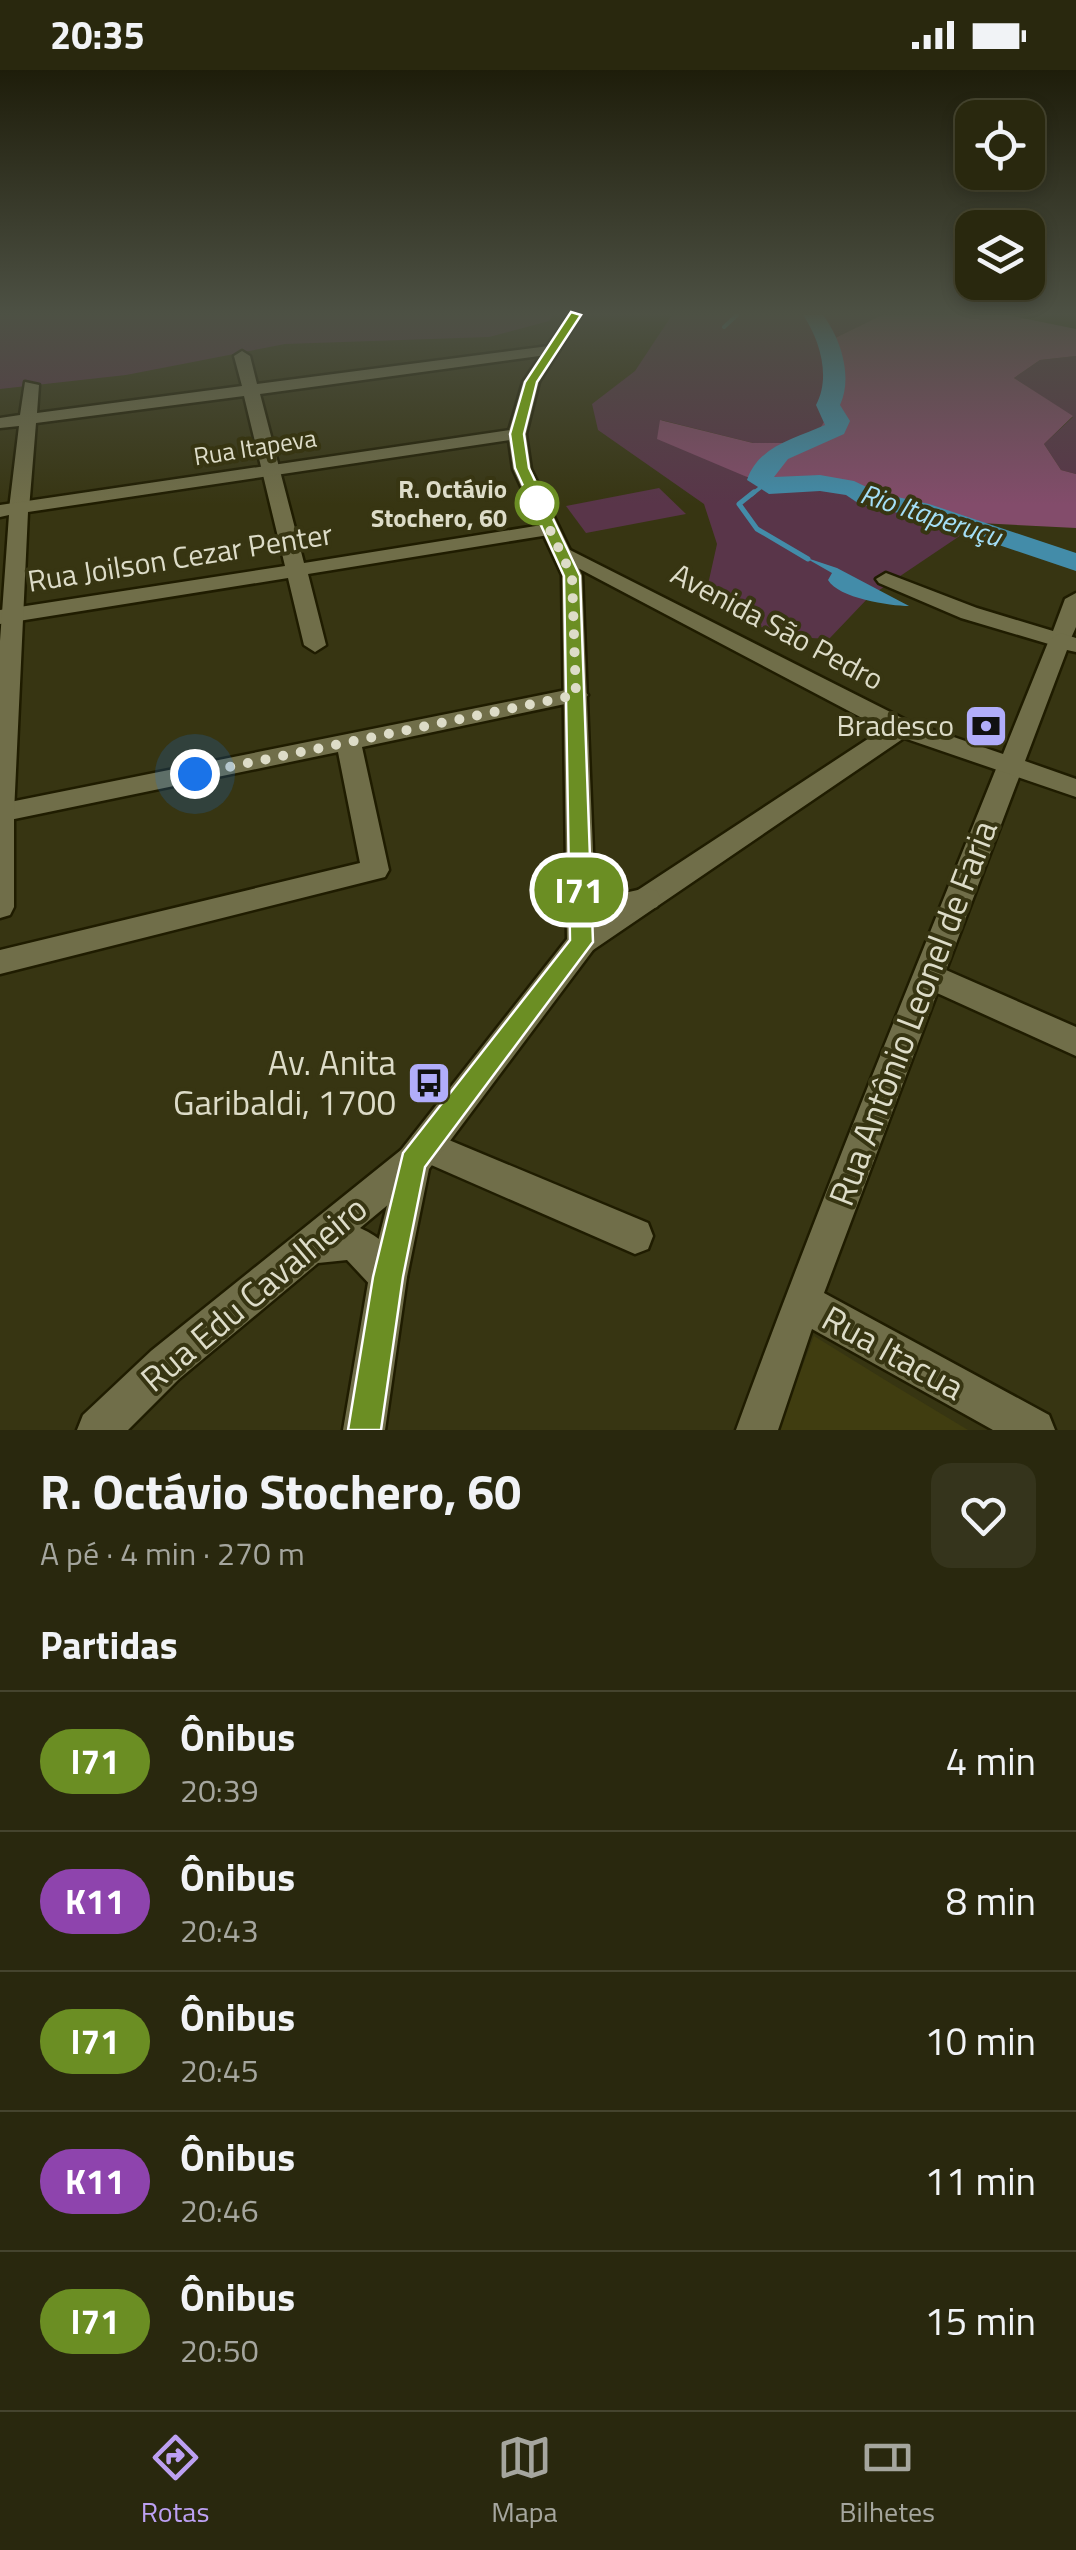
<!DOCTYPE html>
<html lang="pt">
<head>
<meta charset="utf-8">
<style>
	body { margin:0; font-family:"Titillium Web",sans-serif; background:#35341c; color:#f1f3f6; height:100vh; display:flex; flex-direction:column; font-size:38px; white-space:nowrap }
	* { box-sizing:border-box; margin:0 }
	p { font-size:32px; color:#a5a69e }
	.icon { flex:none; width:55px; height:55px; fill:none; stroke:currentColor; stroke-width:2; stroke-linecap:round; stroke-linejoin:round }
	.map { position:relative; height:1360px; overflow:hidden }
	.side { display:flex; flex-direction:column; background:#29280e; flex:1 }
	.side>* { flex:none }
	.badge { padding:0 20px; border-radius:32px; font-size:35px; line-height:65px }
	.tools { position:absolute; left:955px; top:30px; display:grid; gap:20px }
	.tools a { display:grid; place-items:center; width:90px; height:90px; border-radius:20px; background:#29280e; box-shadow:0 5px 15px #0003,0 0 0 2px #45442e; font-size:50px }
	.you { position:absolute; width:50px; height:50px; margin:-25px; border:8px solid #fff; border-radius:50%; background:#1a73e8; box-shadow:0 0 0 15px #1a73e833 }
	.map>.badge { position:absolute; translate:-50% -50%; box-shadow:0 0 0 5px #fff }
	h2 { padding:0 40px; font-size:38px; line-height:90px }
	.round { display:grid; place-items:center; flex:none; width:105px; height:105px; border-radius:20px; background:#35341c }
	.overview { display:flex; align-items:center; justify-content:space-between; height:170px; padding:0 40px }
	h1 { font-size:48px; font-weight:700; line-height:75px }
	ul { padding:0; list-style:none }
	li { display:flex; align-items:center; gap:30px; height:140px; padding:0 40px; border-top:2px solid #45442e }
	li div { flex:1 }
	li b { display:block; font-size:38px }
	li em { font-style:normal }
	li .badge { min-width:110px; font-weight:700; text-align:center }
	.status { display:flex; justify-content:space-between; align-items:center; height:70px; padding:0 50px; background:#29280e; direction:ltr }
	.status svg { height:28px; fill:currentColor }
	.menu { display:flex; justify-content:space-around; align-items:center; height:140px; border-top:2px solid #45442e; background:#29280e; font-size:28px; color:#a5a69e }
	.menu a { display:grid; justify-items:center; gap:5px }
	.menu .on { color:#bca0f2 }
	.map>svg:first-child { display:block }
	.built { fill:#403d10 }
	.green { fill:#593549 }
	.forest { fill:#834c6b }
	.water { fill:#438ca9 }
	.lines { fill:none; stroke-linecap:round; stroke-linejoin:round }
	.stream-far1 { stroke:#438ca9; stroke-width:4 }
	.stream { stroke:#438ca9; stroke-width:5 }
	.river { fill:#438ca9; fill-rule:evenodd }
	.minor-casing { stroke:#1f1c00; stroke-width:5 }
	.tertiary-casing { stroke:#1f1c00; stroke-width:5 }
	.secondary-casing { stroke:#1f1c00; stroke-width:5 }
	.minor { fill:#706e49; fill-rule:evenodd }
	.tertiary { fill:#706e49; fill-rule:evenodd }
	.secondary { fill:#706e49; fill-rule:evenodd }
	.line { fill:#6b8e23; stroke:#fff; stroke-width:2.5 }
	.walk { stroke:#dddcc8; stroke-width:10; stroke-dasharray:0 18 }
	.stop-dot { fill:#fff; stroke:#6b8e23; stroke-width:5 }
	.labels { text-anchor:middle; stroke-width:8; stroke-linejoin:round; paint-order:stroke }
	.far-street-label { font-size:25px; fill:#dddcc8; stroke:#373512 }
	.far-stop-label { font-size:25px; font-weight:bold; fill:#dddcc8; stroke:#373512; text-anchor:end }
	.far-water-label { font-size:28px; font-style:italic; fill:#a4dff7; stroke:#373512 }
	.street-label { font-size:30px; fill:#dddcc8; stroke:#373512 }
	.poi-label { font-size:30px; fill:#dddcc8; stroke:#373512; text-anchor:end }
	.near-street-label { font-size:35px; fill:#dddcc8; stroke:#373512 }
	.near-poi-label { font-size:35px; fill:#dddcc8; stroke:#373512; text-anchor:end }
</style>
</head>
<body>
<div class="status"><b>20:35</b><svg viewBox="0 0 49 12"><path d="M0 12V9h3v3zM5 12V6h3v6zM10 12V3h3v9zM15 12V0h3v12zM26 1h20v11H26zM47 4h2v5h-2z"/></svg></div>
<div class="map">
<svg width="1076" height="1360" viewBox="0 0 1076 1360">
	<rect width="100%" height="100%" fill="#373512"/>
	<path class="built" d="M814,1266L890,1313L968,1360H778Z"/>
	<g class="green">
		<path d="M0,245H553L549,251L489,267L285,274L126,305L0,319Z"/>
		<path d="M672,245H882L831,270L840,323L812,374L753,373L661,350L747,407L873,422L979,453L869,527L829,569L774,566L707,519L717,474L704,434L598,360L592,334L635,301Z"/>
		<path d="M1076,286V404L1061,400L1044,374L1073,347L1014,308L1040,290Z"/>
		<path d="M659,418L686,444L586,463L566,436Z"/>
	</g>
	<path class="forest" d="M882,245H1007L1076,259V286L1040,290L1014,308L1073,346L1044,374L1061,400L1076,404V458L979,453L873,422L747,407L657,369L660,350L753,373H812L840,323L823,281L831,270Z"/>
	<path class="water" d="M804,487L837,498L909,536C890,536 838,528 828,510L832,503Z"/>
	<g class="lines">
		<g class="stream-far1">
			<path d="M724,257L737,245"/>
			<path d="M751,425L765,414"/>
		</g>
		<path class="stream" d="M754,422L739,434L757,459L808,489"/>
		<path class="river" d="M803,245H823C841,269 853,307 840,335L850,351L844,364L788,389L774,407L820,405L854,411L879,423L929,434L1076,483V501L913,446L861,435L846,425L820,421L769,424L747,410C759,375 795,369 825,355L816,335C831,307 820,270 803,245Z"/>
		<g class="minor-casing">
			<g id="minor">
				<path d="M549,276L557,281L554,284L260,324L304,493L548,454L555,456V464L308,504L326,575L315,582L304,575L288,508L0,554V540L285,496L244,326L36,353L29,439L19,445L9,439L19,356L0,358V348L20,345L25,312L39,315L37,343L242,316L234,286L242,281L250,286L257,314Z"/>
				<path d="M886,503L977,538L1053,561L1065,529L1076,523V557L1068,575H1052L961,548L879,513L876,509Z"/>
				<path d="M576,618L584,620L588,625L584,630L362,677L389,800L385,807L0,904V880L360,793L338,682L0,752V734Z"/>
				<path d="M1011,685L1024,694L946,900L1076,957V986L937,923L824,1223L1049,1345L1055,1360H993L812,1259L778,1360H736C818,1135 909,915 998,694Z"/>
				<path d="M425,1060L648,1153L653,1166L648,1179L635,1184L413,1087L408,1076L413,1065Z"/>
			</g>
		</g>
		<g class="tertiary-casing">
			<g id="tertiary">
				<path d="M517,359L523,360V368L28,442L14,743V837L10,845L0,848V571L9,445L0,447V435Z"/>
				<path d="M564,477L910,652L1003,684L1049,570L1060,563L1076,568V582L1067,580L1025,691L1076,709V727L904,668L593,880L582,884L571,880L567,872L571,864L883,659L557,487V479Z"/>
				<path d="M413,1076L425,1080L431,1092L425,1104L360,1158C383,1168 398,1184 407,1207L401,1220L388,1226L375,1220L347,1190L318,1193L179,1309L128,1360H77L83,1345L151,1281L401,1080Z"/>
			</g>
		</g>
		<g class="secondary-casing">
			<path id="secondary" d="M568,245H582L539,312L526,364L531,399L582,505L594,806L606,827L647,818L657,821L661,829L657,837L621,849L596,850L597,872L593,880L429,1099L407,1207L385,1360H343L369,1207L401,1080L567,869L562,505L513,399L508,364L523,312Z"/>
		</g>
		<use href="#minor" class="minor"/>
		<use href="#tertiary" class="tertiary"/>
		<use href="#secondary" class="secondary"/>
	</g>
	<linearGradient id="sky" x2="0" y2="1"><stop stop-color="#1e1d0a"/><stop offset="0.56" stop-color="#4d5144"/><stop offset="1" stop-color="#4d5144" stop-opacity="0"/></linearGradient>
	<rect width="1076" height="435" fill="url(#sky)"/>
	<path class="line" d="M571,242L581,245L537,312L524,364L529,398L580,506L593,872L425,1097L403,1207L381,1360H348L373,1207L403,1083L570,870L564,506L515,398L510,364L525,312Z"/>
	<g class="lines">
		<path class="walk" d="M195,704L576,625L572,506L537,433"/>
	</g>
	<defs>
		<g id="bank-square" transform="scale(2.25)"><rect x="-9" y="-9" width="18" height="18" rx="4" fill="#b1adfa" stroke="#373512"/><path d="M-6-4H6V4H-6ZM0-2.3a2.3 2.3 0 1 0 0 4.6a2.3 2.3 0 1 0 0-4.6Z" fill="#111"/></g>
		<g id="bus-square" transform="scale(2.25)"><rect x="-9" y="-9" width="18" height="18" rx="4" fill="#b1adfa" stroke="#373512"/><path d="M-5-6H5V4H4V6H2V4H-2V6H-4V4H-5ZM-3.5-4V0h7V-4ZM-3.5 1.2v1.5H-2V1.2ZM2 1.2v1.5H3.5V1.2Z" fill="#111"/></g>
	</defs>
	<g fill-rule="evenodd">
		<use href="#bank-square" x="986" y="656"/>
		<use href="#bus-square" x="429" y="1013"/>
	</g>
	<circle class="stop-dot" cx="537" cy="433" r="20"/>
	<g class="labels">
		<g class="far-street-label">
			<text transform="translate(255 377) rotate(-9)" y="9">Rua Itapeva</text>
		</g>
		<g class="far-stop-label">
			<text x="507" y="428">R. Octávio<tspan x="507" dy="29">Stochero, 60</tspan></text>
		</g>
		<g class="far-water-label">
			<text transform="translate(931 445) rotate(18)" y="10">Rio Itaperuçu</text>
		</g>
		<g class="street-label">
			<text transform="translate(180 488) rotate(-9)" y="10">Rua Joilson Cezar Penter</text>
			<text transform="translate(777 557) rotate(28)" y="10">Avenida São Pedro</text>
		</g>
		<g class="poi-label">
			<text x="954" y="666">Bradesco</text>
		</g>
		<g class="near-street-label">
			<text transform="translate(913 943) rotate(-69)" y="12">Rua Antônio Leonel de Faria</text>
			<text transform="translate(254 1224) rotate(-40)" y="12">Rua Edu Cavalheiro</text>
			<text transform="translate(893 1283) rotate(29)" y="12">Rua Itacua</text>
		</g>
		<g class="near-poi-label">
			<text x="396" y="1005">Av. Anita<tspan x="396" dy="40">Garibaldi, 1700</tspan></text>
		</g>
	</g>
</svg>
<div class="tools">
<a><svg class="icon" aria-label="locate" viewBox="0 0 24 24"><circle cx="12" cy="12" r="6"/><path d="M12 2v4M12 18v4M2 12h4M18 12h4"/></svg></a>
<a><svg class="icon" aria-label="layers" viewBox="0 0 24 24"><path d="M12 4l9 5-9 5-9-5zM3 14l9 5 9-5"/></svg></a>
</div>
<div class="you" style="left:195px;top:704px"></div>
<b class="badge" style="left:579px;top:820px;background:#6b8e23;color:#fff">I71</b>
</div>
<section class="side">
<div class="overview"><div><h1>R. Octávio Stochero, 60</h1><p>A pé · 4 min · 270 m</p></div><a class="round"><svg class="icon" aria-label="heart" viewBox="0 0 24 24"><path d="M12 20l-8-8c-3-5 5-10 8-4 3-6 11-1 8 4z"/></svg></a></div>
<h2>Partidas</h2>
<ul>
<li><span class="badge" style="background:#6b8e23;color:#fff">I71</span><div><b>Ônibus</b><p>20:39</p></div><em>4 min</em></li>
<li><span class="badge" style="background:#8e44ad;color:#fff">K11</span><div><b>Ônibus</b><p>20:43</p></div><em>8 min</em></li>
<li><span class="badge" style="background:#6b8e23;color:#fff">I71</span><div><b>Ônibus</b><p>20:45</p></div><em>10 min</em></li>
<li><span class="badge" style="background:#8e44ad;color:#fff">K11</span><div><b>Ônibus</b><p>20:46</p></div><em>11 min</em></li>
<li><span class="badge" style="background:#6b8e23;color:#fff">I71</span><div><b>Ônibus</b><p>20:50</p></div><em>15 min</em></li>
</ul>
</section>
<nav class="menu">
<a class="on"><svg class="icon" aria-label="directions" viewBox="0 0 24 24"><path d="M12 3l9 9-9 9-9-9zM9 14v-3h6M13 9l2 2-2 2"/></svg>Rotas</a>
<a><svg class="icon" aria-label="map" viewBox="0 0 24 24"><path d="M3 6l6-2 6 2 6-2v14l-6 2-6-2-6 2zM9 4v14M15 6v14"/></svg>Mapa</a>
<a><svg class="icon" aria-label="tickets" viewBox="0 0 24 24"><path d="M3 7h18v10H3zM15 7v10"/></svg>Bilhetes</a>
</nav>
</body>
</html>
